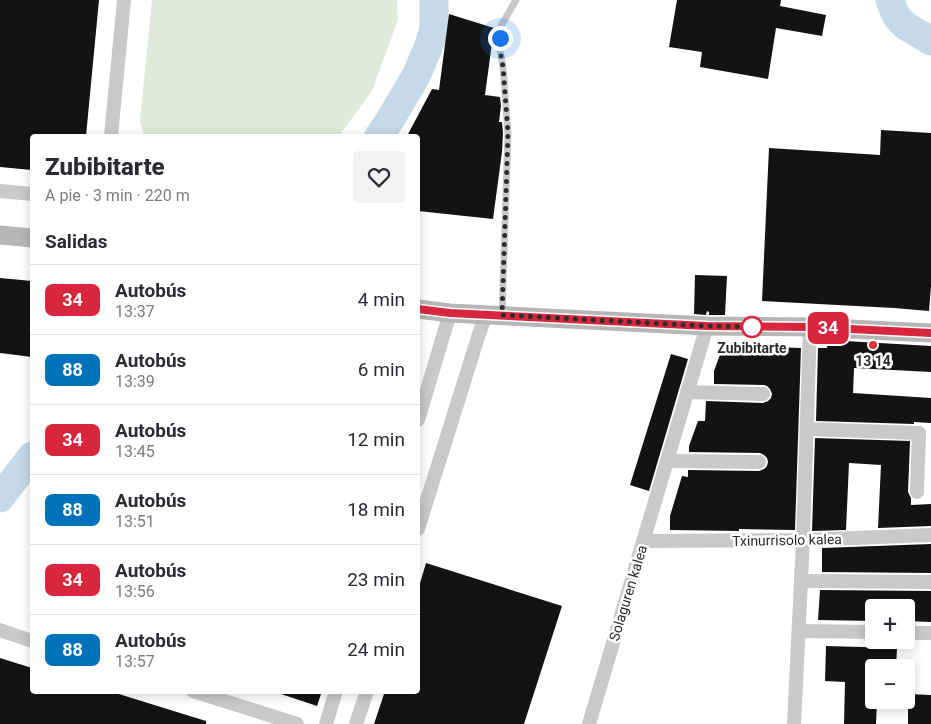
<!DOCTYPE html>
<html lang="es">
<head>
<meta charset="utf-8">
<style>
	body { margin:0; font-family:Roboto,sans-serif; background:#f2f2f3; color:#2b2b33; height:100vh; display:flex; flex-direction:column; font-size:19px; white-space:nowrap }
	* { box-sizing:border-box; margin:0 }
	p { font-size:16px; color:#7c7c81 }
	.icon { flex:none; width:28px; height:28px; fill:none; stroke:currentColor; stroke-width:2; stroke-linecap:round; stroke-linejoin:round }
	.map { position:relative; flex:1; overflow:hidden }
	.sheet { position:absolute; left:30px; top:134px; width:390px; height:560px; display:flex; flex-direction:column; background:#fff; border-radius:5px; box-shadow:0 2px 12px #0003 }
	.sheet>* { flex:none }
	.badge { padding:0 10px; border-radius:8px; font-size:18px; line-height:32px }
	.buttons { position:absolute; left:865px; top:599px; display:grid; gap:10px }
	.buttons a { display:grid; place-items:center; width:50px; height:50px; border-radius:5px; background:#fff; box-shadow:0 2px 12px #0003; font-size:25px }
	.you { position:absolute; width:25px; height:25px; margin:-12px; border:4px solid #fff; border-radius:50%; background:#1a73e8; box-shadow:0 0 0 8px #1a73e833 }
	.map>.badge { position:absolute; translate:-50% -50%; box-shadow:0 0 0 2px #fff }
	h2 { padding:0 15px; font-size:19px; line-height:45px }
	.round { display:grid; place-items:center; flex:none; width:52px; height:52px; border-radius:5px; background:#f2f2f3 }
	.head { display:flex; align-items:center; justify-content:space-between; height:85px; padding:0 15px }
	h1 { font-size:24px; font-weight:800; line-height:38px }
	ul { padding:0; list-style:none }
	li { display:flex; align-items:center; gap:15px; height:70px; padding:0 15px; border-top:1px solid #e1e1e2 }
	li div { flex:1 }
	li b { display:block; font-size:19px }
	li em { font-style:normal }
	li .badge { min-width:55px; font-weight:700; text-align:center }
	.map>svg:first-child { display:block }
	.green { fill:#e1eada }
	.lines { fill:none; stroke-linecap:round; stroke-linejoin:round }
	.river { stroke:#c6d9e9; stroke-width:29 }
	.building { fill:#131313 }
	.lane { stroke:#c9c9c9; stroke-width:7 }
	.street { stroke:#c9c9c9; stroke-width:14 }
	.secondary { stroke:#b6b6b6; stroke-width:19 }
	.line-casing { stroke:#fff; stroke-width:11 }
	.line { stroke:#d7263d; stroke-width:8 }
	.walk { stroke:#2c2c2c; stroke-width:5; stroke-dasharray:0 9 }
	.stop-dot { fill:#fff; stroke:#d7263d; stroke-width:2.5 }
	.poi-dot { fill:#e03432; stroke:#fff; stroke-width:2 }
	.labels { text-anchor:middle; stroke-width:5; stroke-linejoin:round; paint-order:stroke }
	.stop-label { font-size:14px; font-weight:bold; fill:#2c2c2c; stroke:#fff }
	.poi-label { font-size:14px; font-weight:bold; fill:#2c2c2c; stroke:#fff }
	.street-label { font-size:14px; fill:#2c2c2c; stroke:#fff }
</style>
</head>
<body>
<div class="map">
<svg width="931" height="724" viewBox="0 0 931 724">
	<rect width="100%" height="100%" fill="#fff"/>
	<path class="green" d="M152,0H397L398,20L372,91L339,136H144L140,121Z"/>
	<g class="lines">
		<g class="river">
			<path d="M890,0C892,5 893,10 896,15C903,28 920,33 931,41"/>
			<path d="M379,136L390,120L416,76L428,48L434,29V0"/>
			<path d="M0,498L32,456"/>
		</g>
	</g>
	<g class="building">
		<path d="M0,0H99L86,136H32V170L0,167Z"/>
		<path d="M677,0H781L780,6L826,15L822,36L776,28L768,79L700,67L702,52L669,47Z"/>
		<path d="M449,14L494,28L485,95L500,97L501,106L499,122H502L503,133L502,152L493,219L418,211V136H407L432,89L439,90Z"/>
		<path d="M881,130L931,133V286L929,311L894,308L762,301L769,148L880,155Z"/>
		<path d="M695,275L727,276L725,315H709V312L707,311L706,315L694,314Z"/>
		<path d="M0,278L32,281V357L0,353Z"/>
		<path d="M828,340L931,346V372L854,368L853,393L931,398V423L914,422V424L816,421L818,348H827Z"/>
		<path d="M775,347L801,348L795,530L739,529V531L670,530V516L682,476L688,477V470L759,471L764,469L767,466L768,462L767,458L764,455L760,453L689,452V446L698,421H705L706,401L763,403L768,401L771,398L772,394L770,389L767,386L764,385L714,384V371L721,352L775,353Z"/>
		<path d="M671,354L688,359L649,491L630,485Z"/>
		<path d="M815,438L910,441L908,492L911,498V505L931,504V526L878,528L881,465L849,463L846,530L812,531Z"/>
		<path d="M931,544V573L822,572V548Z"/>
		<path d="M426,563L562,606L524,724H374L385,691H418V590Z"/>
		<path d="M820,590L931,591V622L906,621V608H874V621L818,620Z"/>
		<path d="M826,646L897,648L896,668H874V700H877L876,724H844L845,682L825,681Z"/>
		<path d="M0,658L32,668V691H109L206,721V724H0Z"/>
		<path d="M282,691H322L317,706L281,694Z"/>
		<path d="M908,694L931,695V724H908Z"/>
	</g>
	<g class="lines">
		<path class="lane" d="M502,315L508,133L503,67L500,50L501,26L516,0"/>
		<g class="street">
			<path d="M111,136L124,0"/>
			<path d="M0,191L32,194"/>
			<path d="M687,392L763,394"/>
			<path d="M418,420L450,313"/>
			<path d="M807,429L919,433L917,492"/>
			<path d="M667,461L759,462"/>
			<path d="M418,529L479,334L486,315"/>
			<path d="M643,541L803,540L931,535"/>
			<path d="M801,581L931,582"/>
			<path d="M0,630L32,641"/>
			<path d="M799,631L874,632"/>
			<path d="M906,633H931"/>
			<path d="M193,691L297,724"/>
			<path d="M326,724L336,691"/>
			<path d="M356,724L367,691"/>
			<path d="M589,724L707,326"/>
			<path d="M794,724L803,540L810,327"/>
		</g>
		<g class="secondary">
			<path d="M0,235L32,238"/>
			<path d="M418,309L450,313L707,326L810,327L931,333"/>
		</g>
	</g>
	<g class="lines">
		<g class="line-casing">
			<path id="line" d="M418,309L450,313L707,326L810,327L931,333"/>
		</g>
		<use href="#line" class="line"/>
		<path class="walk" d="M500,38V50L503,67L508,133L502,315L707,326L756,327H752"/>
	</g>
	<circle class="stop-dot" cx="752" cy="327" r="10"/>
	<circle class="poi-dot" cx="873" cy="345" r="5"/>
	<g class="labels">
		<g class="stop-label">
			<text x="752" y="353">Zubibitarte</text>
		</g>
		<g class="poi-label">
			<text x="873" y="366">13 14</text>
		</g>
		<g class="street-label">
			<text transform="translate(787 540) rotate(-1)" y="5">Txinurrisolo kalea</text>
			<text transform="translate(628 593) rotate(-73)" y="5">Solaguren kalea</text>
		</g>
	</g>
</svg>
<div class="buttons">
<a>+</a>
<a>−</a>
</div>
<div class="you" style="left:500px;top:38px"></div>
<b class="badge" style="left:828px;top:328px;background:#d7263d;color:#fff">34</b>
<section class="sheet">
<div class="head"><div><h1>Zubibitarte</h1><p>A pie · 3 min · 220 m</p></div><a class="round"><svg class="icon" aria-label="heart" viewBox="0 0 24 24"><path d="M12 20l-8-8c-3-5 5-10 8-4 3-6 11-1 8 4z"/></svg></a></div>
<h2>Salidas</h2>
<ul>
<li><span class="badge" style="background:#d7263d;color:#fff">34</span><div><b>Autobús</b><p>13:37</p></div><em>4 min</em></li>
<li><span class="badge" style="background:#0072bc;color:#fff">88</span><div><b>Autobús</b><p>13:39</p></div><em>6 min</em></li>
<li><span class="badge" style="background:#d7263d;color:#fff">34</span><div><b>Autobús</b><p>13:45</p></div><em>12 min</em></li>
<li><span class="badge" style="background:#0072bc;color:#fff">88</span><div><b>Autobús</b><p>13:51</p></div><em>18 min</em></li>
<li><span class="badge" style="background:#d7263d;color:#fff">34</span><div><b>Autobús</b><p>13:56</p></div><em>23 min</em></li>
<li><span class="badge" style="background:#0072bc;color:#fff">88</span><div><b>Autobús</b><p>13:57</p></div><em>24 min</em></li>
</ul>
</section>
</div>
</body>
</html>
